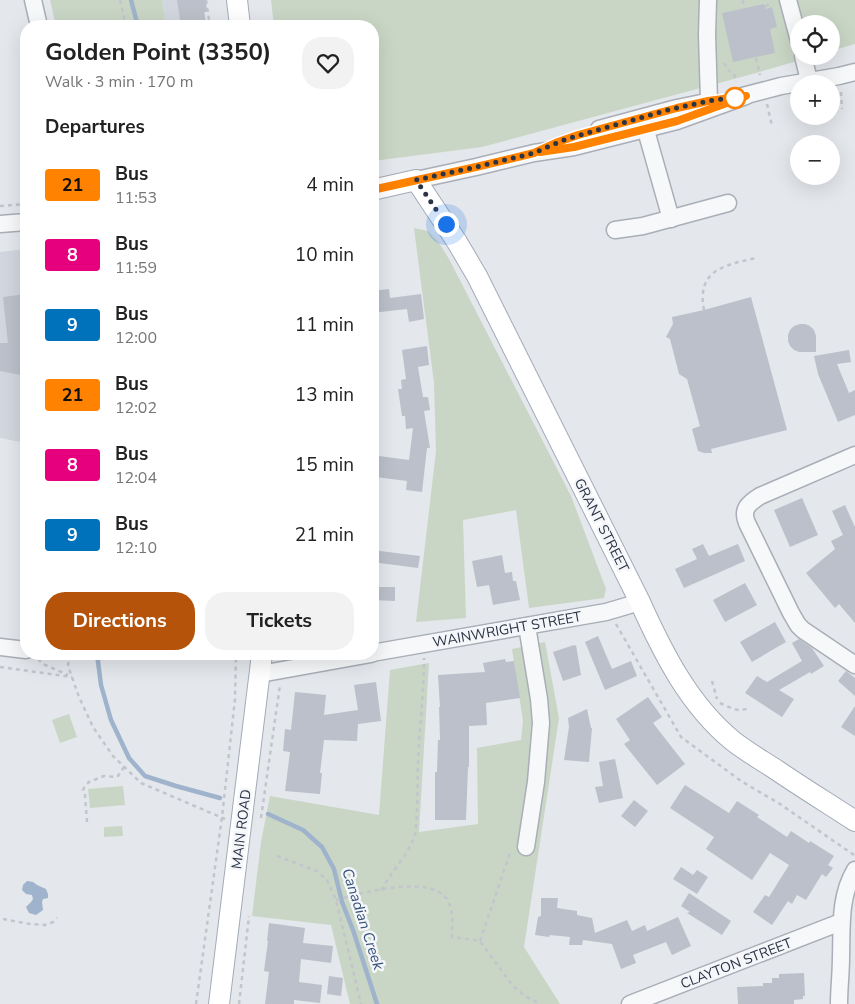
<!DOCTYPE html>
<html lang="en">
<head>
<meta charset="utf-8">
<style>
	body { margin:0; font-family:"Nunito Sans",sans-serif; background:#f2f2f2; color:#222; height:100vh; display:flex; flex-direction:column; font-size:19px; white-space:nowrap }
	* { box-sizing:border-box; margin:0 }
	p { font-size:16px; color:#767676 }
	.icon { flex:none; width:28px; height:28px; fill:none; stroke:currentColor; stroke-width:2; stroke-linecap:round; stroke-linejoin:round }
	.map { position:relative; flex:1; overflow:hidden }
	.details { position:absolute; left:20px; top:20px; width:359px; height:640px; display:flex; flex-direction:column; background:#fff; border-radius:20px; box-shadow:0 5px 20px #0002 }
	.details>* { flex:none }
	.badge { padding:0 10px; border-radius:4px; font-size:18px; line-height:32px }
	.tools { position:absolute; left:790px; top:15px; display:grid; gap:10px }
	.tools a { display:grid; place-items:center; width:50px; height:50px; border-radius:50%; background:#fff; box-shadow:0 5px 20px #0002; font-size:25px }
	.you { position:absolute; width:25px; height:25px; margin:-12px; border:4px solid #fff; border-radius:50%; background:#1a73e8; box-shadow:0 0 0 8px #1a73e833 }
	.map>.badge { position:absolute; translate:-50% -50%; box-shadow:0 0 0 2px #fff }
	h2 { padding:0 25px; font-size:19px; line-height:45px }
	.round { display:grid; place-items:center; flex:none; width:52px; height:52px; border-radius:20px; background:#f2f2f2 }
	.overview { display:flex; align-items:center; justify-content:space-between; height:85px; padding:0 25px }
	h1 { font-size:24px; font-weight:700; line-height:38px }
	.primary-button { display:flex; gap:10px; margin-top:auto; padding:10px 25px }
	.primary-button a { flex:1; height:58px; border-radius:20px; background:#b45309; color:#fff; font-size:20px; font-weight:700; line-height:58px; text-align:center }
	.primary-button a+a { background:#f2f2f2; color:#222 }
	ul { padding:0; list-style:none }
	li { display:flex; align-items:center; gap:15px; height:70px; padding:0 25px }
	li div { flex:1 }
	li b { display:block; font-size:19px }
	li em { font-style:normal }
	li .badge { min-width:55px; font-weight:700; text-align:center }
	.map>svg:first-child { display:block }
	.built { fill:#d2d6de }
	.green { fill:#c9d6c5 }
	.water { fill:#9fb4cc }
	.lines { fill:none; stroke-linecap:round; stroke-linejoin:round }
	.stream { stroke:#9fb4cc; stroke-width:4.5 }
	.building { fill:#bbc0ca }
	.minor-casing { stroke:#a9aeb7; stroke-width:19 }
	.major-casing { stroke:#a3abb8; stroke-width:22 }
	.path { stroke:#c2c5cb; stroke-width:2.5; stroke-dasharray:4 4; stroke-linecap:butt }
	.minor { stroke:#f7f8fa; stroke-width:16 }
	.major { stroke:#fff; stroke-width:20 }
	.line-casing { stroke:#fff; stroke-width:11 }
	.line { stroke:#ff8200; stroke-width:8 }
	.walk { stroke:#2b3445; stroke-width:5; stroke-dasharray:0 9 }
	.stop-dot { fill:#fff; stroke:#ff8200; stroke-width:2.5 }
	.labels { text-anchor:middle; stroke-width:5; stroke-linejoin:round; paint-order:stroke }
	.street-label { font-size:14px; fill:#2b3445; stroke:#f4f6f9 }
	.water-label { font-size:15px; font-style:italic; fill:#34527a; stroke:#f4f6f9 }
</style>
</head>
<body>
<div class="map">
<svg width="855" height="1004" viewBox="0 0 855 1004">
	<rect width="100%" height="100%" fill="#e4e7ec"/>
	<g class="built">
		<path d="M162,0H203L207,26H166Z"/>
		<path d="M26,249V443L0,438V252Z"/>
	</g>
	<g class="green">
		<path d="M50,0H162L166,26H56Z"/>
		<path d="M271,0H855V44L831,51V24H799V56H814L756,73L482,147L373,161L372,26H274Z"/>
		<path d="M414,228L428,231L439,243L449,259L571,496L606,589L604,598L529,608L516,510L463,520L466,618L416,622L436,451L434,383Z"/>
		<path d="M545,642L559,718L524,947L560,1004H350L331,925L252,916L261,842L270,796L379,815L390,670L429,663L419,832L478,824L477,748L521,740L523,721L512,649Z"/>
		<path d="M69,714L77,737L60,743L52,720Z"/>
		<path d="M123,786L125,805L90,808L88,789Z"/>
		<path d="M122,826L123,836L104,837V827Z"/>
	</g>
	<path class="water" d="M27,881L33,882L37,885L46,889L48,894V898L43,899L42,902L43,910L36,915L29,913L26,907L31,902L33,899L32,895L26,894L22,890L23,885Z"/>
	<g class="lines">
		<g class="stream">
			<path d="M131,0L138,26"/>
			<path d="M97,654L101,685L111,720L129,758L145,776L176,786L220,798"/>
			<path d="M268,814L303,830L322,847L334,869L342,902L353,930L377,1004"/>
		</g>
	</g>
	<g class="building">
		<path d="M177,0H206L207,12H204L206,26H181Z"/>
		<path d="M764,4L766,9L772,7L777,27L770,29L775,53L733,62L722,13Z"/>
		<path d="M389,289L390,298L421,294L424,319L409,322L407,309L372,313V291Z"/>
		<path d="M26,294V376L0,371V343H8L3,297Z"/>
		<path d="M751,297L787,430L711,449L712,453H704L698,451L692,429L700,426L687,379L679,374L670,339L666,337L673,324L672,317L704,310Z"/>
		<path d="M800,324H805L810,326L814,330L816,336V352H799L794,350L790,346L788,341V335L790,330L794,326Z"/>
		<path d="M427,346L429,365L418,367L423,397H428L430,410L424,411L430,448H427L422,492L406,490L407,481L376,477L379,456L409,460L413,428L406,429L405,416H402L398,389H402L401,380L406,379L402,350Z"/>
		<path d="M849,350L851,362L837,364L849,393L855,390V415L838,422L818,374L814,356Z"/>
		<path d="M802,498L818,535L790,547L774,510Z"/>
		<path d="M845,505L855,527V623L839,604L835,608L806,573L835,549L831,541L843,535L832,511Z"/>
		<path d="M703,544L709,556L738,544L745,561L684,588L675,569L697,559L692,549Z"/>
		<path d="M372,550L420,556L418,568L372,562Z"/>
		<path d="M502,555L505,573L512,572L513,581H516L520,600L493,605L489,585L477,587L472,561Z"/>
		<path d="M745,583L757,605L725,622L713,600Z"/>
		<path d="M372,587H395V601L372,600Z"/>
		<path d="M775,622L786,642L752,662L740,642Z"/>
		<path d="M598,636L612,669L631,661L637,676L605,690L585,642Z"/>
		<path d="M799,639L812,648L824,666L811,674L810,672L779,690L794,699L782,717L745,693L757,676L767,682L802,661L792,643Z"/>
		<path d="M574,645L575,646L576,645L581,675L563,681L553,652Z"/>
		<path d="M505,659L506,662L514,661L520,698L486,703L487,725L469,726V767H468L466,820H435V772H437L438,740H440L439,707H440L438,675L485,672L483,663Z"/>
		<path d="M846,671L855,678V696L838,681Z"/>
		<path d="M376,682L381,721L358,724L357,741L324,740L320,773H322L320,794L285,791L290,752L283,751L285,729L291,730L295,692L326,695L324,715L358,710L354,685Z"/>
		<path d="M648,697L662,717L653,723L685,764L657,785L624,744L630,740L616,719Z"/>
		<path d="M855,706V736L841,727Z"/>
		<path d="M587,709L591,728H592L589,762L564,760L569,727L568,718Z"/>
		<path d="M615,759L623,798L599,803L595,787L603,786L599,762Z"/>
		<path d="M685,785L729,813L737,801L759,815L757,817L787,837L791,831L809,843L810,841L834,856L828,865L833,868L826,877L822,874L806,900L797,895L792,904L788,901L772,925L753,912L765,895L769,897L789,865L770,853L752,880L706,849L714,837L670,808Z"/>
		<path d="M634,800L648,811L635,827L621,816Z"/>
		<path d="M681,867L693,875L697,870L708,877L697,894L673,879Z"/>
		<path d="M689,893L731,921L722,935L687,913L690,912L681,906Z"/>
		<path d="M541,898H558L557,908L577,911V915L592,918L595,933L627,920L632,931L645,925L647,931L678,917L691,946L672,955L666,942L633,955L636,963L621,969L612,944L583,940L582,945H569L570,937L550,935L549,937L535,935L538,917L541,916Z"/>
		<path d="M269,923L305,928L303,943L333,946L331,963L301,959L299,982L322,985L320,1003L294,1000V1004H265L269,972L264,971L268,941H267Z"/>
		<path d="M804,973L805,996H803V999L794,1000V1004H738L737,987L763,986V983H772V978H779V974Z"/>
		<path d="M329,976L343,978L341,996L327,994Z"/>
	</g>
	<g class="lines">
		<g class="minor-casing">
			<g id="minor">
				<path d="M33,0L39,26"/>
				<path d="M708,0L707,35L709,101"/>
				<path d="M788,0L799,41"/>
				<path d="M803,56L808,76"/>
				<path d="M735,98L781,86L839,76L855,72"/>
				<path d="M643,120L671,219"/>
				<path d="M599,129L677,108L706,102"/>
				<path d="M416,180L476,167L534,153L574,147L677,121L746,96"/>
				<path d="M0,224L26,222"/>
				<path d="M615,230L643,226L728,203"/>
				<path d="M855,455L760,496C749,503 741,509 747,523L791,613L798,625L803,630L855,665"/>
				<path d="M0,647L26,650"/>
				<path d="M372,653L606,612L640,602"/>
				<path d="M260,674L371,654"/>
				<path d="M526,847L536,782L541,723L539,699L527,626"/>
				<path d="M630,1004L841,922"/>
				<path d="M839,1004C839,988 841,973 841,957C842,927 839,897 855,870"/>
			</g>
		</g>
		<g class="major-casing">
			<g id="major">
				<path d="M237,0L240,26"/>
				<path d="M372,190L416,180L457,242L477,276L640,602C663,653 689,705 733,741C747,752 763,761 778,771C803,788 829,804 855,821"/>
				<path d="M219,1004L262,654"/>
			</g>
		</g>
		<g class="path">
			<path d="M120,0L126,26"/>
			<path d="M206,0L210,26"/>
			<path d="M743,0L744,9"/>
			<path d="M765,6L773,4"/>
			<path d="M756,58L760,75"/>
			<path d="M724,63L730,72"/>
			<path d="M734,74L736,82"/>
			<path d="M841,92L842,109"/>
			<path d="M767,104L772,126"/>
			<path d="M0,206L26,204"/>
			<path d="M704,310C696,269 726,265 756,258"/>
			<path d="M616,624L681,737L741,781L780,804L854,855"/>
			<path d="M69,654L68,666L79,697L93,727L113,756L141,783L225,819"/>
			<path d="M38,659L43,664L68,675"/>
			<path d="M0,667L72,677"/>
			<path d="M712,681L717,699"/>
			<path d="M720,703C729,707 740,714 749,707"/>
			<path d="M261,818L280,685"/>
			<path d="M87,822L85,795L83,790L85,786L89,782L104,776L116,777L118,776L124,767"/>
			<path d="M277,856L317,871L327,880L336,900L361,1004"/>
			<path d="M381,890C392,871 408,855 415,835C418,812 417,788 418,765C419,730 424,694 424,658"/>
			<path d="M336,900C361,893 429,874 447,899C454,910 452,924 452,937L480,941L512,985L525,996L540,1004"/>
			<path d="M3,919L30,924L45,925L53,922L57,918"/>
			<path d="M480,941L511,850"/>
			<path d="M196,1004L222,817L235,699L236,654"/>
			<path d="M239,1004L249,916"/>
		</g>
		<use href="#minor" class="minor"/>
		<use href="#major" class="major"/>
	</g>
	<g class="lines">
		<g class="line-casing">
			<path id="line" d="M372,190L476,167L534,153L558,142L578,135L677,108L708,101L746,96L677,121L574,147L540,152"/>
		</g>
		<use href="#line" class="line"/>
		<path class="walk" d="M446,224L416,180L476,167L534,153L566,139L668,110L708,101L738,97L735,98"/>
	</g>
	<circle class="stop-dot" cx="735" cy="98" r="10"/>
	<g class="labels">
		<g class="street-label">
			<text transform="translate(602 525) rotate(63)" y="5">GRANT STREET</text>
			<text transform="translate(507 629) rotate(-10)" y="5">WAINWRIGHT STREET</text>
			<text transform="translate(241 829) rotate(-83)" y="5">MAIN ROAD</text>
			<text transform="translate(736 963) rotate(-21)" y="5">CLAYTON STREET</text>
		</g>
		<g class="water-label">
			<text transform="translate(363 919) rotate(72)" y="5">Canadian Creek</text>
		</g>
	</g>
</svg>
<div class="tools">
<a><svg class="icon" aria-label="locate" viewBox="0 0 24 24"><circle cx="12" cy="12" r="6"/><path d="M12 2v4M12 18v4M2 12h4M18 12h4"/></svg></a>
<a>+</a>
<a>−</a>
</div>
<div class="you" style="left:446px;top:224px"></div>
<section class="details">
<div class="overview"><div><h1>Golden Point (3350)</h1><p>Walk · 3 min · 170 m</p></div><a class="round"><svg class="icon" aria-label="heart" viewBox="0 0 24 24"><path d="M12 20l-8-8c-3-5 5-10 8-4 3-6 11-1 8 4z"/></svg></a></div>
<h2>Departures</h2>
<ul>
<li><span class="badge" style="background:#ff8200;color:#111">21</span><div><b>Bus</b><p>11:53</p></div><em>4 min</em></li>
<li><span class="badge" style="background:#e6007e;color:#fff">8</span><div><b>Bus</b><p>11:59</p></div><em>10 min</em></li>
<li><span class="badge" style="background:#0072bc;color:#fff">9</span><div><b>Bus</b><p>12:00</p></div><em>11 min</em></li>
<li><span class="badge" style="background:#ff8200;color:#111">21</span><div><b>Bus</b><p>12:02</p></div><em>13 min</em></li>
<li><span class="badge" style="background:#e6007e;color:#fff">8</span><div><b>Bus</b><p>12:04</p></div><em>15 min</em></li>
<li><span class="badge" style="background:#0072bc;color:#fff">9</span><div><b>Bus</b><p>12:10</p></div><em>21 min</em></li>
</ul>
<div class="primary-button"><a>Directions</a><a>Tickets</a></div>
</section>
</div>
</body>
</html>
